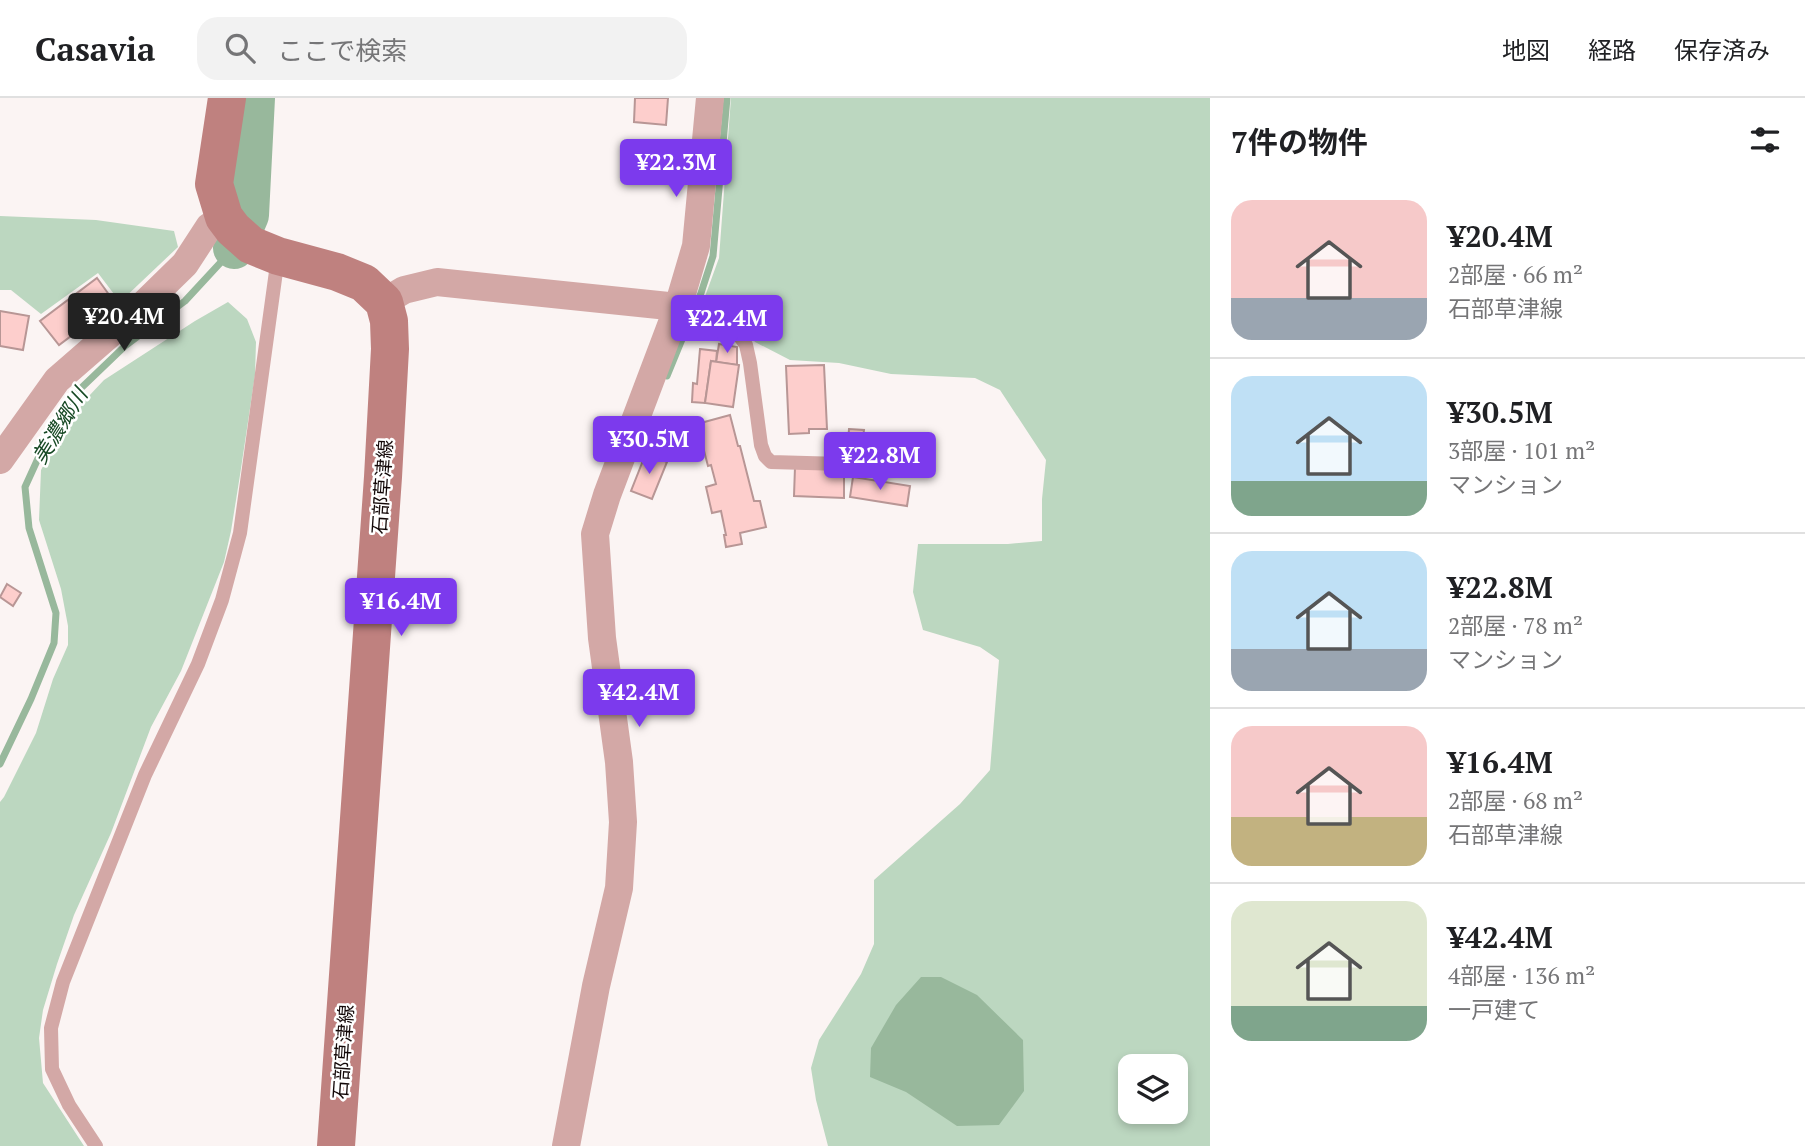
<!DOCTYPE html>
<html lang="ja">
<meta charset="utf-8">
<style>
body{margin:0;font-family:"PT Serif","Noto Sans JP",serif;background:#f2f2f2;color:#202124;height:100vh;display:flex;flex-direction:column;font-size:26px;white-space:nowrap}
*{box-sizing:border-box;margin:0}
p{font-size:23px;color:#757577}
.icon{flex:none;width:38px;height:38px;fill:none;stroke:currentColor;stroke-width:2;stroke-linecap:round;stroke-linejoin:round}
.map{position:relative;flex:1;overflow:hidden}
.drawer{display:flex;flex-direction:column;background:#fff;width:595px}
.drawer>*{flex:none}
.tools{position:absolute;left:1118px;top:956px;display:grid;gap:14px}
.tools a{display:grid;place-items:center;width:70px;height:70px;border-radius:14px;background:#fff;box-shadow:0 4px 10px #0003;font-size:35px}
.price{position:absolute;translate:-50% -60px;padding:0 16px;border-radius:7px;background:#7c3aed;color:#fff;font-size:23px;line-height:46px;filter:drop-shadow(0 2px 4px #0008)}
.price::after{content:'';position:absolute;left:50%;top:42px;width:21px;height:16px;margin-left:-10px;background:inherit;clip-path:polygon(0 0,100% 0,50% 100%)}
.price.on{background:#222;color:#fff}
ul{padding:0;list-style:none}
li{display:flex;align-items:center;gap:21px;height:175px;padding:0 21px}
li+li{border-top:2px solid #e0e0e0}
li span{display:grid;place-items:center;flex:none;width:196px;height:140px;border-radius:21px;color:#555}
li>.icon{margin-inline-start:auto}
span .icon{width:84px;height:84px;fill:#fffc;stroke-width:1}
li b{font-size:30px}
h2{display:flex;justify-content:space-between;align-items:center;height:84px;padding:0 21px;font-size:30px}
header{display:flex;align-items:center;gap:42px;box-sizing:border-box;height:98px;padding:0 35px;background:#fff;border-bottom:2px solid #e0e0e0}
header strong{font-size:33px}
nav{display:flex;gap:38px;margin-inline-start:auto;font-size:24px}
.search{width:490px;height:63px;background:#f2f2f2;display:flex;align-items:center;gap:18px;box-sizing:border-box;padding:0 24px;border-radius:21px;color:#757577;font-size:26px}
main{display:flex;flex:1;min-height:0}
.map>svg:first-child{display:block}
</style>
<header>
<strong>Casavia</strong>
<div class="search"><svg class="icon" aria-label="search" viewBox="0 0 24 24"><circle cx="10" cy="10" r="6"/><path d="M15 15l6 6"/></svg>ここで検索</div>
<nav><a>地図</a><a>経路</a><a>保存済み</a></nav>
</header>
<main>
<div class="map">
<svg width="1210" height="1048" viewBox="0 0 1210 1048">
<rect width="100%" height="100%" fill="#fbf4f3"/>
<g fill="#bcd7c0" fill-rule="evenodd">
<path d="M731 0H1210V1048H828L816 1002 811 970 819 942 861 876 874 846V782L960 706 990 672 999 562 980 549 923 532 913 494 918 446H1008L1042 443V401L1046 362 1000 292 975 280 891 276 839 265 790 262 755 244 741 225 703 204 719 160ZM1130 968H1176V1013H1130Z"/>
<polygon points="0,118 96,122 174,133 178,149 120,204 98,175 41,216 11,192 0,192"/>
<polygon points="228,204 247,221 256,244 255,277 240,377 231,433 224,464 181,573 151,629 111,735 74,817 57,866 43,912 39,940 43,985 84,1048 0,1048 0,704 4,699 36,635 53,581 68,547 68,528 61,491 39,422 41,372 62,333 88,299 104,282 195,223"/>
</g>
<polygon fill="#98b89c" points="921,879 941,879 977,897 1023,942 1024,993 999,1027 957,1028 906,994 870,979 871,950 896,907"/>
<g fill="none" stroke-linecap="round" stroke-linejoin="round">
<g stroke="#98b89c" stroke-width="7">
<polyline points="667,278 701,195 713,158 727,0"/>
<polyline points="0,666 31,601 54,545 56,515 29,430 25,389 46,343 77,294 125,248 185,203 234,150"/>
</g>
<polyline stroke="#98b89c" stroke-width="42" points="234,150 248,117 254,0"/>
</g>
<g fill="#fdcecc" stroke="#b89695" stroke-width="2">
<polygon points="635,0 668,0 666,27 634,24"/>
<polygon points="97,180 115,205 59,247 40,223"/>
<polygon points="0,213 29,218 23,252 0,248"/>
<polygon points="719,246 737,249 737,267 716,264"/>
<polygon points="700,251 717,253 716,264 711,263 705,305 692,304 693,285 697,286"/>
<polygon points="711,263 739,267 733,309 705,305"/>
<polygon points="824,267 827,331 809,331 809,335 789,336 786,268"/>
<polygon points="730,317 738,348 740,348 754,403 760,403 766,429 740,435 742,446 726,449 724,437 726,437 721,413 712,415 706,389 716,386 711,367 708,368 697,326"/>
<polygon points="849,331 864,332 860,363 835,360 837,343 848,344"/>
<polygon points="646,355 667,364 652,401 631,393"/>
<polygon points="795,369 844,371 844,400 794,398"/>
<polygon points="853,379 910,388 907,408 850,399"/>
<polygon points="7,486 21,495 13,508 0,499"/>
</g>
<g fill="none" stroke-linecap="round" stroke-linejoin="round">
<g stroke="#d3a8a6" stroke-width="14">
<polyline points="678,209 697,216 738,236 746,247 750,265 761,347 765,358 771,364 842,366"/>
<polyline points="96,1048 69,1007 52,971 51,930 63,884 145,677 198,566 222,502 240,435 278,159"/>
</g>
<g stroke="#d3a8a6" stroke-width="28">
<polyline points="384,204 404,192 437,184 678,209"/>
<polyline points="0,362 57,282 141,209 185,166 209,129 224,119"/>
<polyline points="566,1048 596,888 619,790 623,724 619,664 602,540 595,436 607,397 678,209 696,148 710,0"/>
</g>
<polyline stroke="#bf817f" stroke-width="38" points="227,0 214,86 224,119 233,131 251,147 278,158 337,174 364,185 384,204 389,223 390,251 383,379 336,1048"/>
</g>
<g text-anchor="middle" stroke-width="5" stroke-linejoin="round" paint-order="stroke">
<g font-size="19" fill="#140909" stroke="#fff">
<text transform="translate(382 389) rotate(-86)" y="7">石部草津線</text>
<text transform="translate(343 954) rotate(-86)" y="7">石部草津線</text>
</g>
<g font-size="21" font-style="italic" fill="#174924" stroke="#fff">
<text transform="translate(60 328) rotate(-58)" y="7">美濃郷川</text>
</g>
</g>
</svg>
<div class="tools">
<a><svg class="icon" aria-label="layers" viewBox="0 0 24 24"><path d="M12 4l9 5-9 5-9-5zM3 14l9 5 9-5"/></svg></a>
</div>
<b class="price" style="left:676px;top:101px">¥22.3M</b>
<b class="price on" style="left:124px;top:255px">¥20.4M</b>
<b class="price" style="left:727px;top:257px">¥22.4M</b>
<b class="price" style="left:649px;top:378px">¥30.5M</b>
<b class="price" style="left:880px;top:394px">¥22.8M</b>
<b class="price" style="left:401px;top:540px">¥16.4M</b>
<b class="price" style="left:639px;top:631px">¥42.4M</b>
</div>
<section class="drawer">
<h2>7件の物件<svg class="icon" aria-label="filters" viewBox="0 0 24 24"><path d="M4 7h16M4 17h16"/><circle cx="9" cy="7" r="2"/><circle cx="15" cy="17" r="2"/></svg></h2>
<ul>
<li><span style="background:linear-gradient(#f6c9c9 70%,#9aa5b1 0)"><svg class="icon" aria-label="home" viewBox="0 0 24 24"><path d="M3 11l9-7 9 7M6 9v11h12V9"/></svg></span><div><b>¥20.4M</b><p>2部屋 · 66 m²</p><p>石部草津線</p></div></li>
<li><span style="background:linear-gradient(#bfe0f5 75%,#7fa58c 0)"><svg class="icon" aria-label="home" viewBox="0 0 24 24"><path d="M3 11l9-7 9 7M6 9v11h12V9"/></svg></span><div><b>¥30.5M</b><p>3部屋 · 101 m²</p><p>マンション</p></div></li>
<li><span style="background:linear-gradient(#bfe0f5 70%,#9aa5b1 0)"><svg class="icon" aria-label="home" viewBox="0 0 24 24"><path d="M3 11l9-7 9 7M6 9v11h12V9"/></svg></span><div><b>¥22.8M</b><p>2部屋 · 78 m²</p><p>マンション</p></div></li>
<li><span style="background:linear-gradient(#f6c9c9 65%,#c2b280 0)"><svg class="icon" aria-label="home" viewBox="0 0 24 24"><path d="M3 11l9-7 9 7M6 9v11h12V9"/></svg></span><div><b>¥16.4M</b><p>2部屋 · 68 m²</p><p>石部草津線</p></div></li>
<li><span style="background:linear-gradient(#dfe7d0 75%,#7fa58c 0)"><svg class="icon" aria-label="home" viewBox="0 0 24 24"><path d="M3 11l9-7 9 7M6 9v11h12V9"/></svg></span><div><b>¥42.4M</b><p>4部屋 · 136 m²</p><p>一戸建て</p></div></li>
</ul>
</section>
</main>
